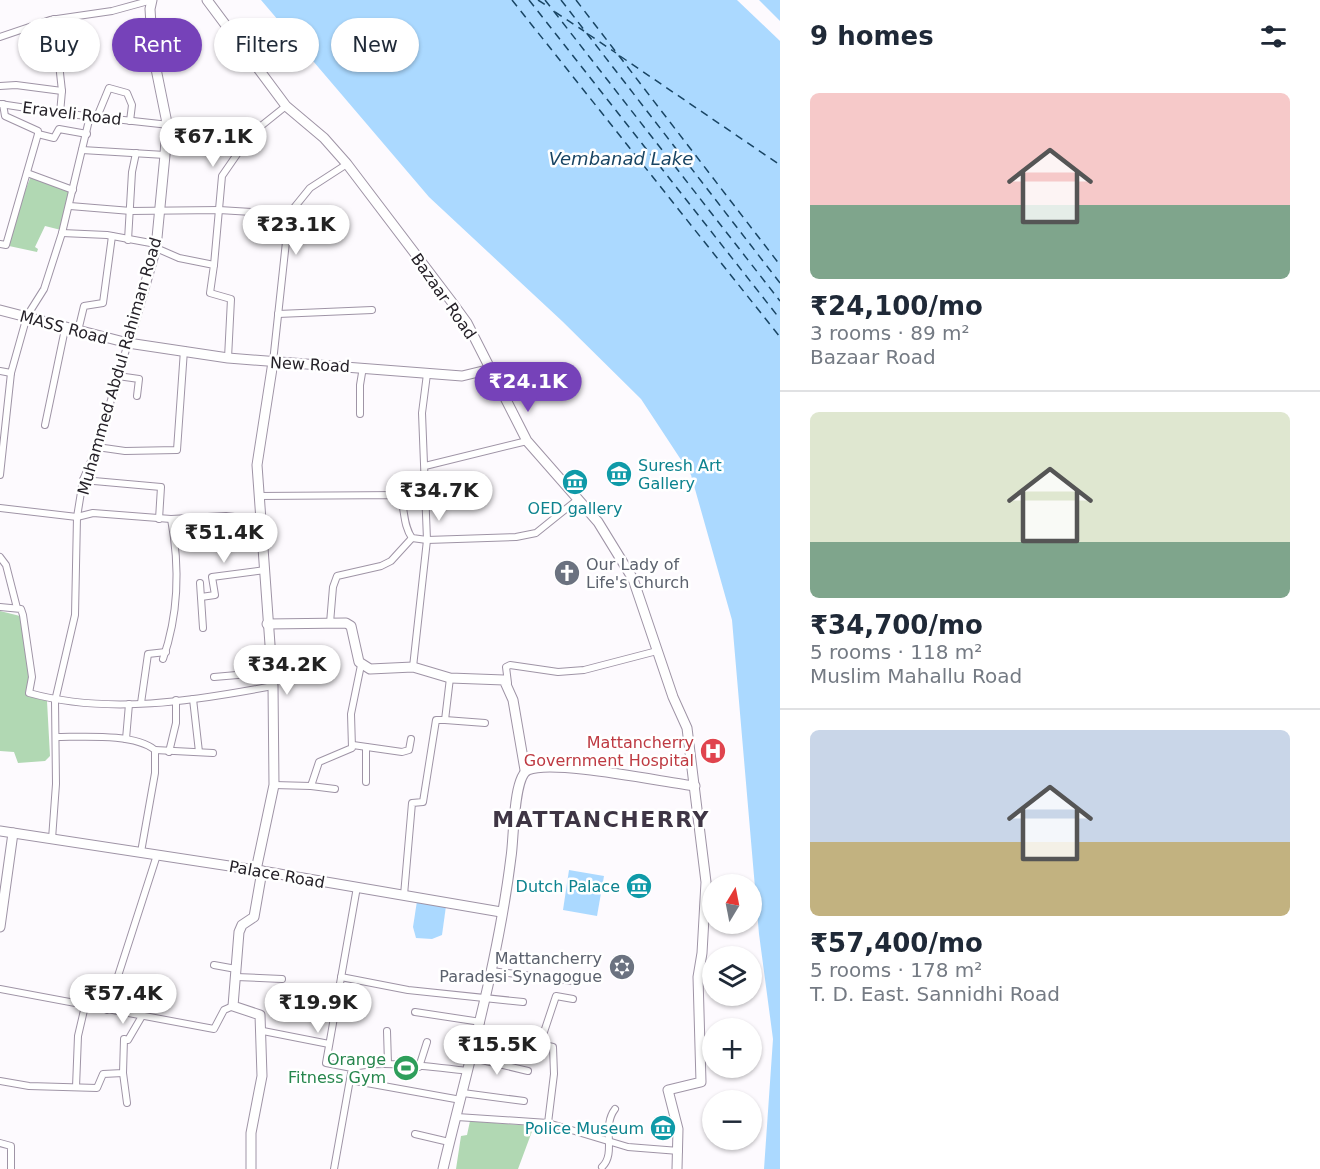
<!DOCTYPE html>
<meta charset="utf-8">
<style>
body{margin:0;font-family:"DejaVu Sans",sans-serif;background:#f2f2f3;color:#1f2937;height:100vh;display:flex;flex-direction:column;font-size:22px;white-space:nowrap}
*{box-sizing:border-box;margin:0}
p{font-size:20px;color:#747a83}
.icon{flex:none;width:33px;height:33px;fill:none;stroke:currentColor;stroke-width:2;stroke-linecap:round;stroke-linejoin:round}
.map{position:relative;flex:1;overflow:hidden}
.sheet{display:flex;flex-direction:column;background:#fff;width:540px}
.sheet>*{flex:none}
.hud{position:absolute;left:18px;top:18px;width:570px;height:54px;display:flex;gap:12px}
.needle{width:39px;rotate:10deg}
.controls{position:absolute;left:702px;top:874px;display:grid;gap:12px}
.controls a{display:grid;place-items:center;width:60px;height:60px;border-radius:50%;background:#fff;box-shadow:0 2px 4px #0004;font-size:30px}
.price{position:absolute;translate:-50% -51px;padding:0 14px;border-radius:21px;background:#fff;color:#222;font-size:20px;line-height:39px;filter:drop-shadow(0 2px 3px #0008)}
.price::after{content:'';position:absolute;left:50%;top:36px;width:18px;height:14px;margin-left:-9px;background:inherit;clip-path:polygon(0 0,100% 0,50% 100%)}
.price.active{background:#7642b9;color:#fff}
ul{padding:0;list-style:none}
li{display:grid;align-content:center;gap:12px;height:318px;padding:0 30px}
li+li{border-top:2px solid #e0e1e3}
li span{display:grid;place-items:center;height:186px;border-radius:9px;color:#555}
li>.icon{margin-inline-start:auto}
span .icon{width:108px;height:108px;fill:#fffc;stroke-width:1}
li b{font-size:26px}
h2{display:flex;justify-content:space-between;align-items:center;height:72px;padding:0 30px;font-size:26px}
.pill{padding:0 21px;border-radius:27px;background:#fff;box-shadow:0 2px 4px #0004;font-size:21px;line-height:54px}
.pill.active{background:#7642b9;color:#fff}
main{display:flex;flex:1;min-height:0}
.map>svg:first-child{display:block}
</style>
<main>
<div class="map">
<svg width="780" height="1169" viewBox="0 0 780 1169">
<rect width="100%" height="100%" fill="#fdfafe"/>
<g fill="#b1d8b3">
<polygon points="31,176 71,191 61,230 45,226 35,247 38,249 37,252 9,246 17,211"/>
<polygon points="248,520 257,525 261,546 233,550 231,521"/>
<polygon points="0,611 20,616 29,676 26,694 47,701 50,756 45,761 18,763 14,752 0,751"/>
<polygon points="470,1121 534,1126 518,1169 456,1169 461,1136 467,1135"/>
</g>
<g fill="#abd9ff">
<polygon points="261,0 780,0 780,1169 764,1169 773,1039 759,934 732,620 691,475 641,399 562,321 429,197"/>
<polygon points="569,870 604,876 597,916 563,910"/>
<polygon points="417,901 446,906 442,935 432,939 416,938 413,927"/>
</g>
<polygon fill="#fdfafe" points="737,0 759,0 780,21 780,41"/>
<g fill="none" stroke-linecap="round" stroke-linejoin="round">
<g stroke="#194564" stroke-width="1.5" stroke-dasharray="8 6" stroke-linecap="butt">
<polyline points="512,0 780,337"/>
<polyline points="529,0 780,319"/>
<polyline points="538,0 549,7"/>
<polyline points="545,0 780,301"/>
<polyline points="561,0 780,283"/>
<polyline points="576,0 780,265"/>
<polyline points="555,12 584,31"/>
<polyline points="588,34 616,53"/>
<polyline points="620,56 780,165"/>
</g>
<g stroke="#9f94a6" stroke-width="8">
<g id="street">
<polyline points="54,19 62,91 60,113"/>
<polyline points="0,37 50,20 112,11 152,0"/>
<polyline points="0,86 16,85 62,91"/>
<polyline points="0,104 60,113 251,134"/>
<polyline points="3,104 5,116 38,131 38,134"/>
<polyline points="97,117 109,88 127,93 132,105 130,121"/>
<polyline points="82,150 165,155"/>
<polyline points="27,173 73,190"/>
<polyline points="70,206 131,211 219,210 267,213"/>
<polyline points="62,233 107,235 156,244"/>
<polyline points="128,240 132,172 136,153"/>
<polyline points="0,244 6,245 38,134 54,138 59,129 87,134"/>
<polyline points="156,248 179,258 214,265 210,293 231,299 228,358"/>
<polyline points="214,265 222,176 251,134 286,106"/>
<polyline points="278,314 372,310"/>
<polyline points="78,331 84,306 103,303 112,236"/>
<polyline points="273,362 289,214 310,188 347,164"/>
<polyline points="0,371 11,373"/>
<polyline points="118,376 139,379 137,396"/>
<polyline points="360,414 360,385 363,367"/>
<polyline points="45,425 65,329"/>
<polyline points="97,447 125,451 177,450 184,350"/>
<polyline points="425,466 527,441"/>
<polyline points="0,475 11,373 27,316 44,289 62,233 90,116"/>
<polyline points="83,480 161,487 159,519"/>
<path d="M258 496 400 495C405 509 403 526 412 538L427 540 516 537 536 533 577 500"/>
<polyline points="0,508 77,517 93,513 171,519 226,516 260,520"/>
<polyline points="0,557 6,565 17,608"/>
<polyline points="200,583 203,628"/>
<polyline points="201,597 215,595 212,577 265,570"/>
<path d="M0 607 21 609 23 615 32 677 29 693C108 715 194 701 273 686"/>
<polyline points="330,623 333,587 337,576 381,566 391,561 412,538"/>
<path d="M163 659C179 613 180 567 171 519"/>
<polyline points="413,667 427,540 422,413 427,374"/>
<polyline points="214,677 272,672"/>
<polyline points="508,683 506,667 510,665 558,672 584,670 657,651"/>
<polyline points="193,699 199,752"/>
<polyline points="141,703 148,654 166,652"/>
<polyline points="445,720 485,723"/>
<path d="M56 737C83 737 134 733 155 750V773L141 852"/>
<polyline points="126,739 129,704"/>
<polyline points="353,745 402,752 409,750 411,739"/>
<polyline points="155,750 213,753"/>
<polyline points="169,752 176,723 176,700"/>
<polyline points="366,782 366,747"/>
<polyline points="274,785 311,786 319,762 352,748 351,714 361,665"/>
<polyline points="311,786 335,789"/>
<polyline points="52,839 56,784 55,701 75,615 77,517 83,480 97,447 128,343"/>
<polyline points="404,895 412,803 423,802 436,720 445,720 450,678"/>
<polyline points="214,965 236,969"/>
<polyline points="491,971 573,981"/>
<polyline points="236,977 282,979"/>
<polyline points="341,977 408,990 523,1002"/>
<polyline points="0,989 214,1029 224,1010 233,1006"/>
<polyline points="107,1010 157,855"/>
<polyline points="415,1012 481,1022"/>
<polyline points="479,1030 540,1044 556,996 573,999"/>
<polyline points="263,1031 329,1044"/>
<polyline points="387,1031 388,1064"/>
<polyline points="540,1044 553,1047 554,1074 548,1123"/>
<polyline points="473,1058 528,1071"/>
<polyline points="419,1067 427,1042"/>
<path d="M352 1068C376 1059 441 1068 468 1071"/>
<polyline points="123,1073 127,1103"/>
<polyline points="350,1080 461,1100"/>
<polyline points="0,1081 29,1086 97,1088 103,1074 123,1073 124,1039 128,1040 142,1016"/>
<polyline points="76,1087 78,1036 85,1006"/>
<polyline points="463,1093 524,1101"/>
<polyline points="457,1117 548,1123 628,1147 679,1151"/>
<polyline points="415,1134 449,1142"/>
<polyline points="0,1143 11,1146 11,1169"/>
<path d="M602 1167C617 1153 601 1127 615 1109"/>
<polyline points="334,1169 352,1068 326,1063 357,887"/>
</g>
</g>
<g stroke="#9f94a6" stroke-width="11">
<g id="secondary">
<polyline points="207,0 286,106 324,138 347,164 451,301 467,323 527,441 598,522 633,579 673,697 687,728 706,882 702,953 698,977 701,1082 668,1090 678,1129 677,1169"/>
<polyline points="0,310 128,343 228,358 462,376 491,369"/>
<polyline points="128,343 156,248 165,155 167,123 153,54 150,9 152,0"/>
<polyline points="267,624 346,623 351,626 359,662 370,669 413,667 450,678 504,680 513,700 525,770"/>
<polyline points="0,831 256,870 501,912"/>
<polyline points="256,870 274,785 273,686 257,465 273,362"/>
<polyline points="0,927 13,833"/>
<polyline points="251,1169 251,1133 262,1076 260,1015 233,1006 239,932 242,925 254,917 262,871"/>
<path d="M443 1169C468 1065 498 963 511 857 514 840 513 777 528 770 553 759 662 782 695 786"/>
</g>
</g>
<use href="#street" stroke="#fff" stroke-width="6"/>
<use href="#secondary" stroke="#fff" stroke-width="9"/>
</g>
<defs>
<g id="museum-disc" transform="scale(1.35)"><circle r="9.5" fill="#0f9aa8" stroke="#fff"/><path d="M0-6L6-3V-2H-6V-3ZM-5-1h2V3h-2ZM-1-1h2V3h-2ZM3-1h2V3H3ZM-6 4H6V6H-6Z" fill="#fff"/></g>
<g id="church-disc" transform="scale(1.35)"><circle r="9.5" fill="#6b7280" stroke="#fff"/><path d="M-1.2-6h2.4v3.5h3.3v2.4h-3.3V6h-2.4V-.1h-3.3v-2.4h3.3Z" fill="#fff"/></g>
<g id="hospital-disc" transform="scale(1.35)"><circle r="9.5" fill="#e0444e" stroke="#fff"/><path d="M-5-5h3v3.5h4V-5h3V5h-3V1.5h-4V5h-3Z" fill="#fff"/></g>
<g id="synagogue-disc" transform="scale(1.35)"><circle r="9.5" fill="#6b7280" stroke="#fff"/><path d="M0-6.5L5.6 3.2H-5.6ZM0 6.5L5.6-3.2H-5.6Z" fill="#fff"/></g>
<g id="stadium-disc" transform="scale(1.35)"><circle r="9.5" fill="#2e9e5b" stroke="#fff"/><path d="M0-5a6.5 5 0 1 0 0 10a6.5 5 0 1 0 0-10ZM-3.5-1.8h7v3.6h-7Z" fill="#fff"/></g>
</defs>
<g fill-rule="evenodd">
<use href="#museum-disc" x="619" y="474"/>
<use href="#museum-disc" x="575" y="482"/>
<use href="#church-disc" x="567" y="573"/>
<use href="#hospital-disc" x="713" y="751"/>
<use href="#museum-disc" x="639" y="886"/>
<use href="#synagogue-disc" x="622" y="967"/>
<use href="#stadium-disc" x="406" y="1068"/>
<use href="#museum-disc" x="663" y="1128"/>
</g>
<g text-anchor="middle" stroke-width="5" stroke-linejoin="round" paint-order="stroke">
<g font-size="16" fill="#252128" stroke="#fff">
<text transform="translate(72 113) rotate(7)" y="6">Eraveli Road</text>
<text transform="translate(444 296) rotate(55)" y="6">Bazaar Road</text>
<text transform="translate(64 327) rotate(15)" y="6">MASS Road</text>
<text transform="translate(310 364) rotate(3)" y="6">New Road</text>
<text transform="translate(119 366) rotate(-74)" y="6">Muhammed Abdul Rahiman Road</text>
<text transform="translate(277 874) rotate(10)" y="6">Palace Road</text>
</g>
<g font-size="16" fill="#0d838f" stroke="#fff" text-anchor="end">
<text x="638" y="471" text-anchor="start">Suresh Art<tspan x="638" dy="18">Gallery</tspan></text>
<text x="575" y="514" text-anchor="middle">OED gallery</text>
<text x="620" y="892">Dutch Palace</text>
<text x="644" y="1134">Police Museum</text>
</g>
<g font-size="16" fill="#5b616d" stroke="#fff" text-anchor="start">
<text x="586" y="570">Our Lady of<tspan x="586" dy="18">Life's Church</tspan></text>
<text x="602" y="964" text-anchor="end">Mattancherry<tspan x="602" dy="18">Paradesi Synagogue</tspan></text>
</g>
<g font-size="16" fill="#be3a42" stroke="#fff" text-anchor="end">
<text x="694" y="748">Mattancherry<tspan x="694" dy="18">Government Hospital</tspan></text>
</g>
<g font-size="16" fill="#27864d" stroke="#fff" text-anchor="end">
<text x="386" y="1065">Orange<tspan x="386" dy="18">Fitness Gym</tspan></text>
</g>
<g font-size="18" font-style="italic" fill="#194564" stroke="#fff">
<text x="621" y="165">Vembanad Lake</text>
</g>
<g font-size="22" font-weight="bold" letter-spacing="1.5" fill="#3f3645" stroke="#fff">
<text x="601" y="827">MATTANCHERRY</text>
</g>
</g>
</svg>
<div class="controls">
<a><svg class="needle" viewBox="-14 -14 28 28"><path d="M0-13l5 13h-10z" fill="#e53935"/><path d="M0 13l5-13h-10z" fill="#747a83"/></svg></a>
<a><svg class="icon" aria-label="layers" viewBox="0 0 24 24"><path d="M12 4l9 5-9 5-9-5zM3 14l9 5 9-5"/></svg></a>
<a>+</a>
<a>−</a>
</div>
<b class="price" style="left:213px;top:168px">₹67.1K</b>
<b class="price" style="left:296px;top:256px">₹23.1K</b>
<b class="price active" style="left:528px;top:413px">₹24.1K</b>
<b class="price" style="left:439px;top:522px">₹34.7K</b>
<b class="price" style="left:224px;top:564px">₹51.4K</b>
<b class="price" style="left:287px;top:696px">₹34.2K</b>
<b class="price" style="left:123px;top:1025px">₹57.4K</b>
<b class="price" style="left:318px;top:1034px">₹19.9K</b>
<b class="price" style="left:497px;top:1076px">₹15.5K</b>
<div class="hud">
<a class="pill">Buy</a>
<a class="pill active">Rent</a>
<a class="pill">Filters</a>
<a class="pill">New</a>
</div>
</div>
<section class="sheet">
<h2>9 homes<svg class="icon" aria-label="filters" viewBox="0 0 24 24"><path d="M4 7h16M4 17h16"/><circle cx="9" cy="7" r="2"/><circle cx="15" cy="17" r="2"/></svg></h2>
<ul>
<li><span style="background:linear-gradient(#f6c9c9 60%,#7fa58c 0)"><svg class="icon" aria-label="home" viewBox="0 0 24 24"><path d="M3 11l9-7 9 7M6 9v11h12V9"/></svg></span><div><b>₹24,100/mo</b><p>3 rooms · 89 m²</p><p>Bazaar Road</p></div></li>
<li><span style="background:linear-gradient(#dfe7d0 70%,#7fa58c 0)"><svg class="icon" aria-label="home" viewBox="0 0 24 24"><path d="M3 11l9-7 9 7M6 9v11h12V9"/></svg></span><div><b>₹34,700/mo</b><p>5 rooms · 118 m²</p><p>Muslim Mahallu Road</p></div></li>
<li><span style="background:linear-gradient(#c9d6e8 60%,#c2b280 0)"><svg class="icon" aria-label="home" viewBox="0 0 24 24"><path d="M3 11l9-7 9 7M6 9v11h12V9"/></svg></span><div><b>₹57,400/mo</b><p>5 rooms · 178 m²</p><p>T. D. East. Sannidhi Road</p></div></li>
</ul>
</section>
</main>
